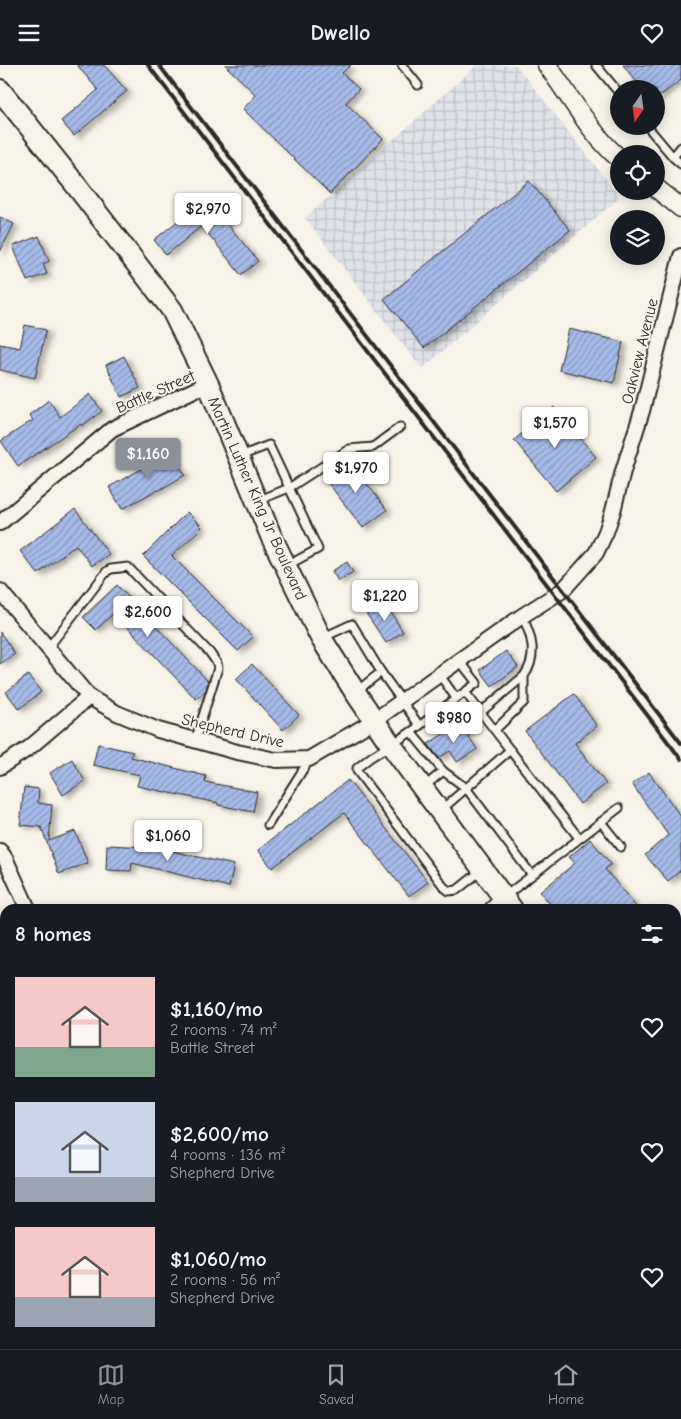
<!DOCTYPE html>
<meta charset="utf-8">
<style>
body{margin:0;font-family:"Comic Neue",sans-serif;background:#242831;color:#f1f3f6;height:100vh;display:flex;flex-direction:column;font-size:19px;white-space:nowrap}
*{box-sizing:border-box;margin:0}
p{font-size:16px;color:#9ea1a6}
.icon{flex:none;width:28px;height:28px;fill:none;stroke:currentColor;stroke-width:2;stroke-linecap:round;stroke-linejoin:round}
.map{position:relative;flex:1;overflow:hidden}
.side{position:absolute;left:0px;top:839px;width:681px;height:446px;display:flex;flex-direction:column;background:#171b24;border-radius:15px 15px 0 0;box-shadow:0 2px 12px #0003}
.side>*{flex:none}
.needle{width:32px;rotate:193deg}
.tools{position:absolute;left:610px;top:15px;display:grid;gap:10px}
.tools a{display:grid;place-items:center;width:55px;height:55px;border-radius:50%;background:#171b24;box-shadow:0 2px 12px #0003;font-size:25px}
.price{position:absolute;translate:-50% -42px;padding:0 11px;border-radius:5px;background:#fff;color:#222;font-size:16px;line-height:32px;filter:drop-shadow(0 1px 2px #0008)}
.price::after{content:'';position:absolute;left:50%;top:30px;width:15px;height:11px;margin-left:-8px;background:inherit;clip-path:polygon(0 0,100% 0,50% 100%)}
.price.selected{background:#8c9099;color:#fff}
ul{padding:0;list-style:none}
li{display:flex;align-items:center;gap:15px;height:125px;padding:0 15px}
li span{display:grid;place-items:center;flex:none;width:140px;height:100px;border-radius:0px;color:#555}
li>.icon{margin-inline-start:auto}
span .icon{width:60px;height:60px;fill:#fffc;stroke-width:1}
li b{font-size:21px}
h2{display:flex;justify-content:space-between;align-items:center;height:60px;padding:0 15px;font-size:21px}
header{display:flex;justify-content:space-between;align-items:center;height:65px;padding:0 15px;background:#171b24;font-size:22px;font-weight:700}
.menu{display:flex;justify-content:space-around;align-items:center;height:70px;border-top:1px solid #363941;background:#171b24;font-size:14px;color:#9ea1a6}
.menu a{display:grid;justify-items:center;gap:2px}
.menu .selected{color:#8c9099}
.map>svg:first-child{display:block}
</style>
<header><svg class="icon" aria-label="menu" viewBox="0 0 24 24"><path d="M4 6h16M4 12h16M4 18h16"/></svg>Dwello<svg class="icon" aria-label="heart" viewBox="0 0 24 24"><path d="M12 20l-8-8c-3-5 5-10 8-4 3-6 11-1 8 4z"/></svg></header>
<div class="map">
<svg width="681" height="1284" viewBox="0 0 681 1284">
<defs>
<pattern id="industrial-grid" width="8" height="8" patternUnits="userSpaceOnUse" patternTransform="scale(1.25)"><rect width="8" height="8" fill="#dfe2e8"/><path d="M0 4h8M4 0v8" fill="none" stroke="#c0c2c7"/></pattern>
<pattern id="building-hatch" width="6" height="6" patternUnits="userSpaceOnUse" patternTransform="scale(1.25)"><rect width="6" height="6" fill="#a6bbe9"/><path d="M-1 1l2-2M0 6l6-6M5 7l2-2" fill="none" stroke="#8798bd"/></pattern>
<filter id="shadow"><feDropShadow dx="5" dy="3" stdDeviation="2.5" flood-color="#0004"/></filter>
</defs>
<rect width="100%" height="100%" fill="#f7f3e8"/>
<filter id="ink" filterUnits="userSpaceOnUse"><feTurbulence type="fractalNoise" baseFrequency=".02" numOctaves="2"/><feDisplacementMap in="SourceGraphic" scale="10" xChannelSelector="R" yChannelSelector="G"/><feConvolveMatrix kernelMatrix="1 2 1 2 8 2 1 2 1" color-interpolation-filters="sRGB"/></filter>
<g filter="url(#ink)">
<polygon fill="url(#industrial-grid)" points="477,0 516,0 620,132 422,304 305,153"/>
<g fill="url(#building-hatch)" stroke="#2b2b2b" filter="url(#shadow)">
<polygon points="77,0 104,0 127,26 74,71 61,56 98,25"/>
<polygon points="225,0 351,0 342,8 359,24 346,38 383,74 330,129 243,44 256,30"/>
<polygon points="623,0 681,0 681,15 656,34 656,24 642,24"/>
<polygon points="529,116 570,165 424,283 384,234"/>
<polygon points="206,133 258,196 241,210 202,161 166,190 154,175"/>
<polygon points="0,152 14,159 0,187"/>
<polygon points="39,171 49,196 43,199 47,209 27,216 13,181"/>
<polygon points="25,260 46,265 35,313 0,305 0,279 20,283"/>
<polygon points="569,264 623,277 614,318 559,305"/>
<polygon points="124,291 140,323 121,332 106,300"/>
<polygon points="90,329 102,346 82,361 81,359 18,401 1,376 33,355 29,350 49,335 60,352"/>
<polygon points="554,342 596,392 556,426 514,375"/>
<polygon points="169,384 185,410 158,426 157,425 122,444 109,422 143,403 142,400"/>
<polygon points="350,396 387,445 363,463 325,414"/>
<polygon points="75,444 109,489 92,501 76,480 38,509 20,486"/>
<polygon points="187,447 202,462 172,491 253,572 238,586 143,491"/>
<polygon points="347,497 353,507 338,516 332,506"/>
<polygon points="117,520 208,616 206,625 196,634 114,548 96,565 83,552"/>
<polygon points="384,536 403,567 386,578 366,548"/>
<polygon points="0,567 15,589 0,599"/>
<polygon points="506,586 518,602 492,621 480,605"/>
<polygon points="252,599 299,650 283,665 236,614"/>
<polygon points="28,610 41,627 19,644 6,627"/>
<polygon points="574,629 597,661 575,678 606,719 580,739 525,666"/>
<polygon points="460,658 477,684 457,697 450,686 439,693 428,679"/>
<polygon points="98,679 133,687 131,692 206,711 205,717 257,727 253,747 218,740 218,738 137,721 140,710 93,700"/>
<polygon points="72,694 85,716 63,730 50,708"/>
<polygon points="649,707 681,752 681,805 668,816 645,790 668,770 632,719"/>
<polygon points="348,715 428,817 409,831 344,748 272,803 258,785"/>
<polygon points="24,722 39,724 38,738 52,740 49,776 75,766 88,798 59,809 41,762 20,760"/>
<polygon points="150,771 171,776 168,785 234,800 229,822 132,798 131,806 106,805 107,780 147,782"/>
<polygon points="590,774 611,799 605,804 638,844 554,844 540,827 575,798 569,792"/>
</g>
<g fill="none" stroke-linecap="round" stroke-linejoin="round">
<g stroke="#2b2b2b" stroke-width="11">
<g id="service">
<polyline points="402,0 418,20"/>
<polyline points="596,0 619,28"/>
<polyline points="647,61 673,92"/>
<polyline points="681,82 673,92 681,99"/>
<polyline points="240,391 269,380 318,484 288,500"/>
<polyline points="257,436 289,423 349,384 373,382 400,362"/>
<polyline points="322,573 352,559 381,607 419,660"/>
<polyline points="48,583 107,506 111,504 128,502 210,588 217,598 218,603 195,676"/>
<polyline points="439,609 456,633"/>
<polyline points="357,626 381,607"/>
<polyline points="465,627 510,685"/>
<path d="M481 647 524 611C538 591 532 571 522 551"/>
<polyline points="495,665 524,637 524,611"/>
<polyline points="411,667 477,618 459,595"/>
<polyline points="443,706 466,723 531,809"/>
<polyline points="424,722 443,706 411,667 371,692 357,703 357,706 444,822 449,826 457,825 482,805"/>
<polyline points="441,745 510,685 579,773"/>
<polyline points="601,757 621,782"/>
<polyline points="268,760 309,695"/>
<polyline points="504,832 619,743"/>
<polyline points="676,986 681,983"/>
</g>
</g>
<g stroke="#2b2b2b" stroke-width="18">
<g id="minor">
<polyline points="0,458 112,364 196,324 209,321"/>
<polyline points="0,526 89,632 117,648 158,665 237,687 276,695 309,694 375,655 522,551 563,525 596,488 606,467 613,446 623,406 642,346 681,191"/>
<polyline points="0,702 29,683 89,632"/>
<polyline points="0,786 5,793 28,844"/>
<polyline points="492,844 504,832"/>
<polyline points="0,1236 5,1236"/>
<polyline points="184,1280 192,1284"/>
<polyline points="505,1280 508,1284"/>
</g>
</g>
<g stroke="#2b2b2b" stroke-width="21">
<g id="tertiary">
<path d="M547 0C567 27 593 72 619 93"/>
<polyline points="656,123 681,143"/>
</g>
</g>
<g stroke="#2b2b2b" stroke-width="24">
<g id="secondary">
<polyline points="0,25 75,119 172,245 209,321 271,471 321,573 355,627 391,680 512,844"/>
<polyline points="676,1074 681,1080"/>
</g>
</g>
<use href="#service" stroke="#f7f3e8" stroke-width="7"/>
<use href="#minor" stroke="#f7f3e8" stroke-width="14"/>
<use href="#tertiary" stroke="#f7f3e8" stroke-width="18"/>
<use href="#secondary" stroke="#f7f3e8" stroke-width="20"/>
<g stroke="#2b2b2b" stroke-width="4">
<polyline points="148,0 681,694"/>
<polyline points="159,0 681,678"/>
</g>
</g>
</g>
<g text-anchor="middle" stroke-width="4" stroke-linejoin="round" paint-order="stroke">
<g font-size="16" fill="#2b2b2b" stroke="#f7f3e8">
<text transform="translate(639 286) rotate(-76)" y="6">Oakview Avenue</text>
<text transform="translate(155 326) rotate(-24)" y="6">Battle Street</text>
<text transform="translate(258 433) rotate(66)" y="6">Martin Luther King Jr Boulevard</text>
<text transform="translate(233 665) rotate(13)" y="6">Shepherd Drive</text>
</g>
</g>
</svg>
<div class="tools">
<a><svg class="needle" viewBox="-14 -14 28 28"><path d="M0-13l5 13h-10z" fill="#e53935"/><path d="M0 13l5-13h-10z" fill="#9ea1a6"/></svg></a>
<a><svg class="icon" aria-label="locate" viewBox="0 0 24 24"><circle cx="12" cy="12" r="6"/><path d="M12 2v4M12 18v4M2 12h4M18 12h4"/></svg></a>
<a><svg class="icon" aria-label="layers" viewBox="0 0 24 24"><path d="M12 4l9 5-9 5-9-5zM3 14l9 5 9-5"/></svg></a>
</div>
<b class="price" style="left:208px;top:170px">$2,970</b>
<b class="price" style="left:555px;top:384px">$1,570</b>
<b class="price selected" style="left:148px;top:415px">$1,160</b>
<b class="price" style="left:356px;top:429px">$1,970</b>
<b class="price" style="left:385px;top:557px">$1,220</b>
<b class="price" style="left:148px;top:573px">$2,600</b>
<b class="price" style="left:454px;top:679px">$980</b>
<b class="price" style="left:168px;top:797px">$1,060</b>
<section class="side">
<h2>8 homes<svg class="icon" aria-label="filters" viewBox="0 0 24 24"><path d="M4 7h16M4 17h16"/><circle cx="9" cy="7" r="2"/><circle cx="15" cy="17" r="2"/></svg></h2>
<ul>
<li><span style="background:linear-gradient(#f6c9c9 70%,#7fa58c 0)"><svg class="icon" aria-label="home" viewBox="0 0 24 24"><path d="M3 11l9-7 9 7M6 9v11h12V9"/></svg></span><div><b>$1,160/mo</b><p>2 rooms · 74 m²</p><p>Battle Street</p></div><svg class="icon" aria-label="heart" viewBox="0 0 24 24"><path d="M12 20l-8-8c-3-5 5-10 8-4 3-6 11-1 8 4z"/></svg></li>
<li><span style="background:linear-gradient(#c9d6e8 75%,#9aa5b1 0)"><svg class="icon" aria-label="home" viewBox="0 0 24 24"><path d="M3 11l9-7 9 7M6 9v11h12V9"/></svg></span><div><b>$2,600/mo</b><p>4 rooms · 136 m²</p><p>Shepherd Drive</p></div><svg class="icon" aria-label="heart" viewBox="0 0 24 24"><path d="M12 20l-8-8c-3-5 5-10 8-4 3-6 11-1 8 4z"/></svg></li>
<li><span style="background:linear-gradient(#f6c9c9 70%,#9aa5b1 0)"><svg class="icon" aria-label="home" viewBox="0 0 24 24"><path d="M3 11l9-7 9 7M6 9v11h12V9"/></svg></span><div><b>$1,060/mo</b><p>2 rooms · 56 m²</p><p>Shepherd Drive</p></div><svg class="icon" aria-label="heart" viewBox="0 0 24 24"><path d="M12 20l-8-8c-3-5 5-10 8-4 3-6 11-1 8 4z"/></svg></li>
</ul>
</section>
</div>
<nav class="menu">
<a class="selected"><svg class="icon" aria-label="map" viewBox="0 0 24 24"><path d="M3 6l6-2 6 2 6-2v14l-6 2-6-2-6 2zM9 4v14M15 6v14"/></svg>Map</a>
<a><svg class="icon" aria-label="saved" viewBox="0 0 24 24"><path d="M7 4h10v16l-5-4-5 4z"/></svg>Saved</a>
<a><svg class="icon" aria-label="home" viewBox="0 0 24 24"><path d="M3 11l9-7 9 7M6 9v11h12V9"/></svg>Home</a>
</nav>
